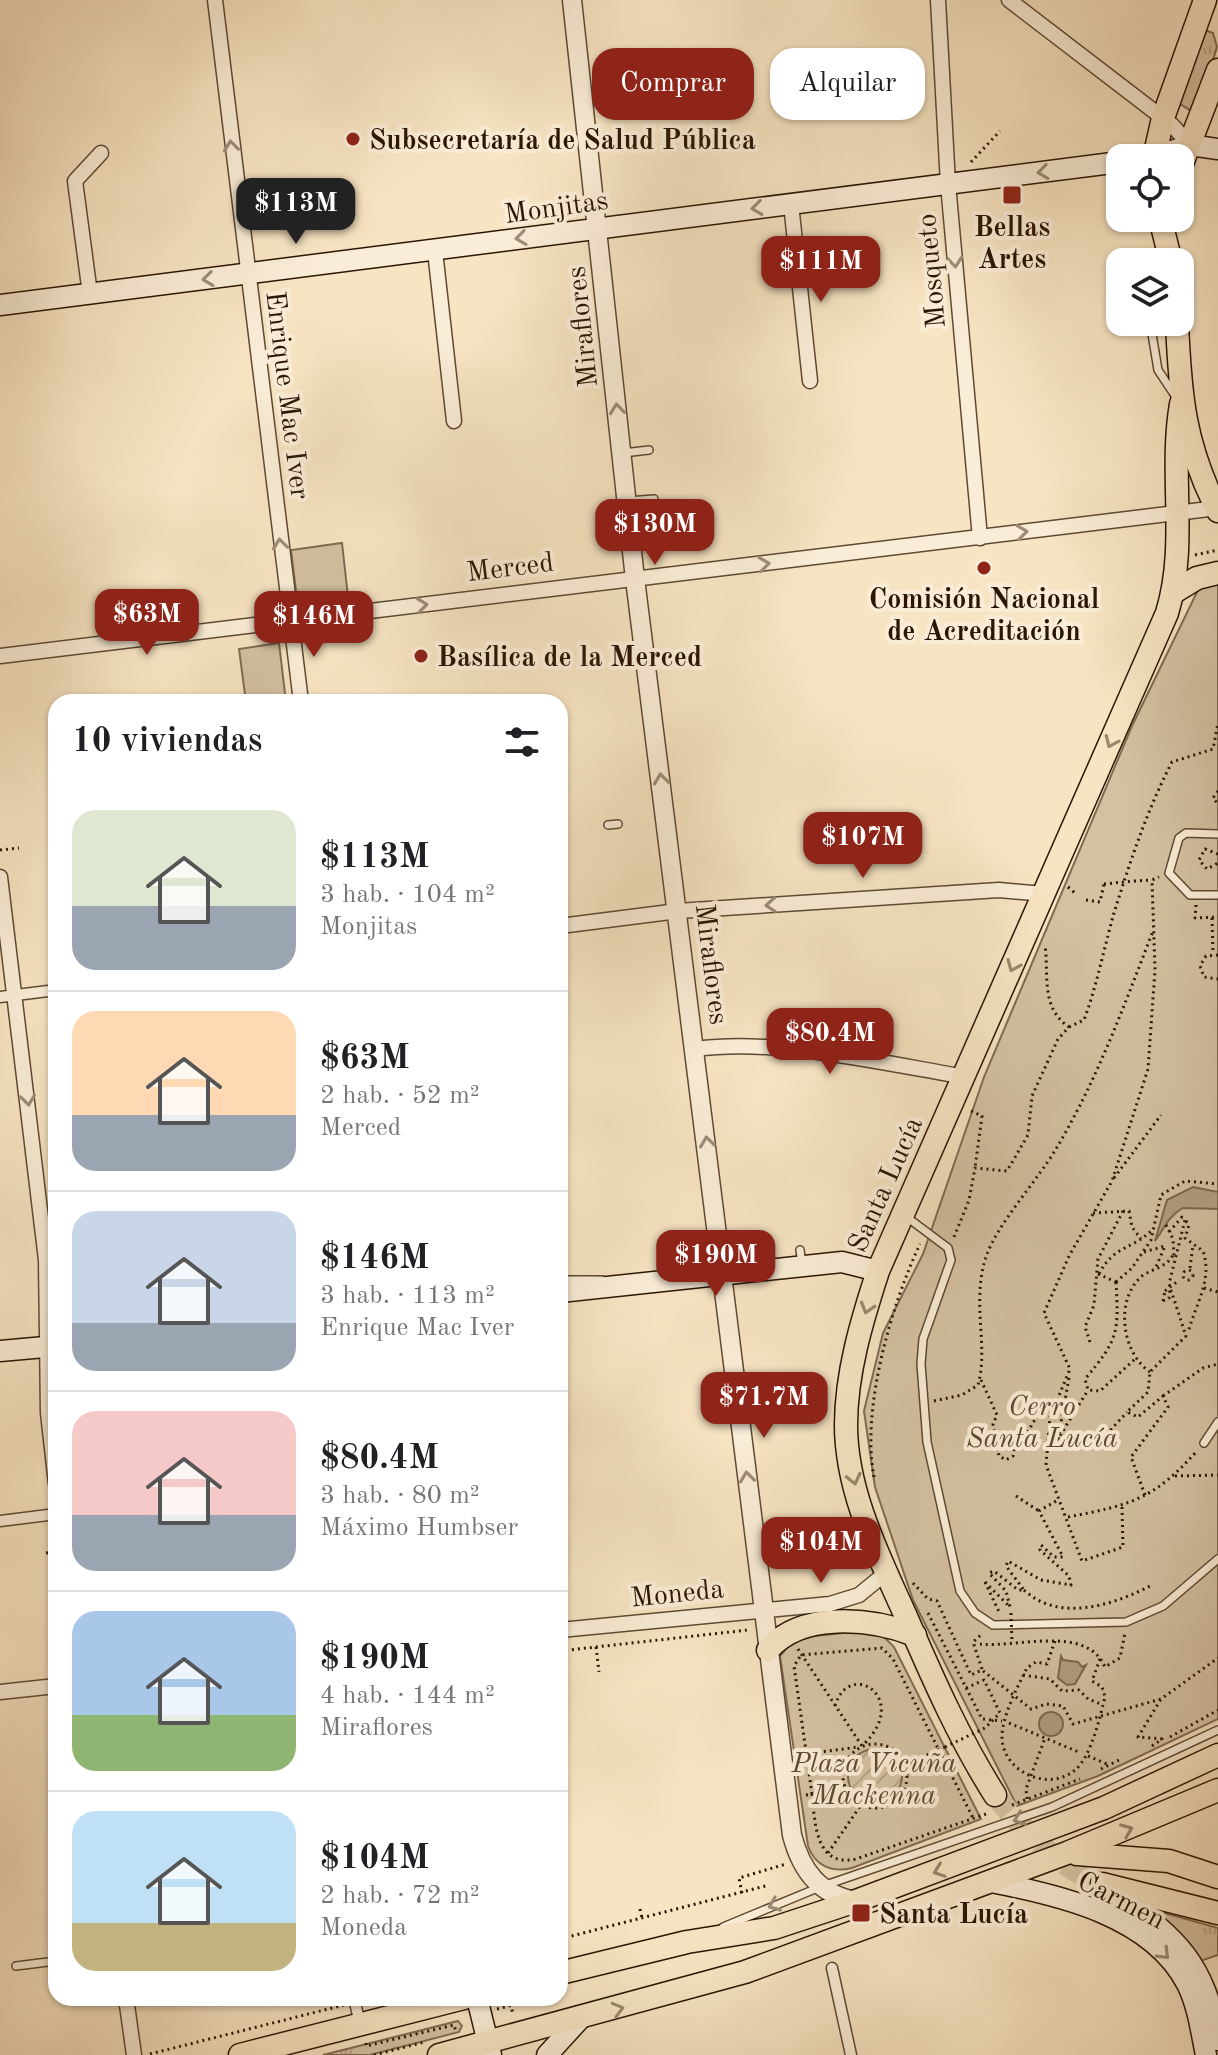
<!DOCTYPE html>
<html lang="es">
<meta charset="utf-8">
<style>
body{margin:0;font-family:"Old Standard TT",serif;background:#f6f6f6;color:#202124;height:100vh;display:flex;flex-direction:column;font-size:30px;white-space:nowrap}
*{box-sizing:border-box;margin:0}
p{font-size:26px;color:#757577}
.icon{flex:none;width:44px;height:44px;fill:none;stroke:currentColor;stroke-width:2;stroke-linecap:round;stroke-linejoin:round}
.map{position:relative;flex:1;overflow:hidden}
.side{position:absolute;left:48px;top:694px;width:520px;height:1312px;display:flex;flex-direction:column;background:#fff;border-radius:24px;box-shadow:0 2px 6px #0004}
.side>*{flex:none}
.hud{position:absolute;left:592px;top:48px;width:506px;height:72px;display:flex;gap:16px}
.controls{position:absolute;left:1106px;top:144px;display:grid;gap:16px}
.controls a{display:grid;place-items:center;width:88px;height:88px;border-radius:16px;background:#fff;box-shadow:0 2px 6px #0004;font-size:40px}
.price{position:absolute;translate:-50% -68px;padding:0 18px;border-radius:16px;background:#8f2418;color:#fff;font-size:26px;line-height:52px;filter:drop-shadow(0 2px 4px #0008)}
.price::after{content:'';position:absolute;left:50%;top:48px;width:24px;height:18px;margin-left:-12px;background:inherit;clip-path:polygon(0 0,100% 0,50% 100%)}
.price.selected{background:#222;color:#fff}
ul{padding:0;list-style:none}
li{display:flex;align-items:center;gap:24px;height:200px;padding:0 24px}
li+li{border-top:2px solid #e0e0e0}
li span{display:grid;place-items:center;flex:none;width:224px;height:160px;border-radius:24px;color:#555}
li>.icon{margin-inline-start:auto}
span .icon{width:96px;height:96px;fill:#fffc;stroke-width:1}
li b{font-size:34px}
h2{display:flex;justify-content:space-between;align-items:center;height:96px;padding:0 24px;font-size:34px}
.chip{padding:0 28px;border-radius:24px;background:#fff;box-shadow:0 2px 6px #0004;font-size:28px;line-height:72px}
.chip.selected{background:#8f2418;color:#fff}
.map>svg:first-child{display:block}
</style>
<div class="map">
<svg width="1218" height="2055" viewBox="0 0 1218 2055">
<defs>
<pattern id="grass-tufts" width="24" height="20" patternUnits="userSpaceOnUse" patternTransform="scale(2)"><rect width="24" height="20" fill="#d4c1a2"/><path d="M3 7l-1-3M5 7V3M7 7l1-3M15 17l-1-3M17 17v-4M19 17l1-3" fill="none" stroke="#b6a58a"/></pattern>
<pattern id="garden-furrows" width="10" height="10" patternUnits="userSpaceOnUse" patternTransform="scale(2)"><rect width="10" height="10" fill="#d4c1a2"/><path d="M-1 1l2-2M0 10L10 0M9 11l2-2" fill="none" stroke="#b6a58a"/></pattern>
</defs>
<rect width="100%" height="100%" fill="#f7e4c2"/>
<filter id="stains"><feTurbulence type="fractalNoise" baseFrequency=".0025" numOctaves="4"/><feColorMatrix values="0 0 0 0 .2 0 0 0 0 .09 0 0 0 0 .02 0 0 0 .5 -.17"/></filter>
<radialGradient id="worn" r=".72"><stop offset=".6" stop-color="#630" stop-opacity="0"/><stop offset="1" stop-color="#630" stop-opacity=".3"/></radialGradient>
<g fill="url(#grass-tufts)" stroke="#806b52" stroke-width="2">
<polygon points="1205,30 1213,33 1217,47 1197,110 1193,112 1177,102"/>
<polygon points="1150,1909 1218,1928 1218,1955 1200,1961"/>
<polygon points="458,2021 462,2026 459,2032 370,2055 323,2055"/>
</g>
<g fill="#d4c1a2" stroke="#806b52" stroke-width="2">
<polygon points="342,543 348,597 301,603 297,599 291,550"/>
<polygon points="1218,577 1218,1719 1098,1776 1017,1806 913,1600 875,1487 864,1411 883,1333 923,1254 984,1077 1132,726 1198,590"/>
<polygon points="279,643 286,702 246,702 239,649"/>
<path d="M862 1631 882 1635 894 1647 981 1819 852 1868C832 1873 815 1866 808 1846L780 1656 795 1638Z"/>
</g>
<circle fill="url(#garden-furrows)" stroke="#806b52" stroke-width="2" cx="875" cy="1776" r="27"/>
<g fill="#b29e81" stroke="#7c674f" stroke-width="2">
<path d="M1193 1187 1218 1192V1209L1183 1208C1167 1217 1165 1228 1155 1241L1167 1200Z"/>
<polygon points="1061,1656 1063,1660 1078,1662 1082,1667 1086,1665 1075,1684 1067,1685 1058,1678"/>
<circle cx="1051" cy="1724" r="12"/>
</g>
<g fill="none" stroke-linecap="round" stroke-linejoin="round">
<path stroke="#d8c5a5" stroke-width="22" stroke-dasharray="22 11" stroke-linecap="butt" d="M995 1795C1026 1833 1055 1865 1102 1884"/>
<g stroke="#5e4933" stroke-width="10">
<g id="service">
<polyline points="1150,322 1158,370 1176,397"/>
<polyline points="623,453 649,450"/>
<polyline points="628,501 654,499"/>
<polyline points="608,825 618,824"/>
<polyline points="1218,834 1186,833 1179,838 1169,873 1190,895 1218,895"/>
<polyline points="904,1215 948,1248 951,1260 923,1339 921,1364 927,1442 960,1591 975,1613 993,1625 1126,1622 1163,1606 1218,1559"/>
<polyline points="800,1250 802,1264"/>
<polyline points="560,1280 602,1280"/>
<polyline points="1204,1443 1218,1422"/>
<polyline points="723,1927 820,1887 1052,1807 1218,1730"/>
<polyline points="16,1966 56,1961"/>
</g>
</g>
<g stroke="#5e4933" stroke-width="13">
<g id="pedestrian">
<polyline points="0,997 56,990"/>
<polyline points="0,1521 56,1514"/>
<polyline points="832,1968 851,2055"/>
<polyline points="354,1998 360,2024"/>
</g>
</g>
<g stroke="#5e4933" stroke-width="17">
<g id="minor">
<polyline points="215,0 301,702"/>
<polyline points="938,0 948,184 980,538"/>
<polyline points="1009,0 1172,125 1190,145"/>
<polyline points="791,204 810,381"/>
<polyline points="435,251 454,421"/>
<polyline points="90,294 75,181 101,153"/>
<polyline points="0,656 1217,508"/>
<polyline points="0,877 46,1260 48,1413 56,1484"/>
<polyline points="560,926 678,911 999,890 1044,894"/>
<path d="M696 1049C777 1038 883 1063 965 1077"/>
<polyline points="560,1630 830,1604 859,1595 887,1572"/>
<polyline points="0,1692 56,1686"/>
<polyline points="126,1998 134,2055"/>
</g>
</g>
<g stroke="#5e4933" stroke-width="21">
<path id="tertiary" d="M572 0 635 579 792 1835C801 1870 819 1895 856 1901"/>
</g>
<g stroke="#2b1503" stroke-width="23">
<g id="secondary">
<polyline points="1150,158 1190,145 1218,149"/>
<polyline points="0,305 1120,162"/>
<polyline points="560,1292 842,1262 878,1271"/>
<polyline points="0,1351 56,1346"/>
<path d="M991 1882C1059 1895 1152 1916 1187 1984 1198 2006 1201 2031 1206 2055"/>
<path d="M1104 1884C1171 1936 1203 1953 1218 2040"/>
<polyline points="477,1998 491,2055"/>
<polyline points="547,2055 579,2020"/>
</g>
</g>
<g stroke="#2b1503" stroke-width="25">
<g id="primary">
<polyline points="1154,158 1163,118 1205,0"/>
<polyline points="1180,169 1218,70"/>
<polyline points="1160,218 1171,262"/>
<path d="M1177 322C1180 395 1184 445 1218 511"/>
<polyline points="1174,592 1197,578 1218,573"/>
<path d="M768 1650C801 1611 871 1618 915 1635"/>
<path d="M995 1795C960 1740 934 1681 908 1621 881 1560 846 1494 846 1425 846 1373 862 1320 878 1271L1167 613C1188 544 1169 474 1181 404"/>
<polyline points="1077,1854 1169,1861 1218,1877"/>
<polyline points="1102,1884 1218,1913"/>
<polyline points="560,1973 687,1942 774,1928 856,1901 1104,1808 1218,1755"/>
<polyline points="240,2055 464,1998"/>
<polyline points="439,2055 745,1972 1067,1853 1218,1790"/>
</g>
</g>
<g stroke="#2b1503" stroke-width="3" stroke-dasharray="2 4" stroke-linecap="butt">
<polyline points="971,162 1000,131"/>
<polyline points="1195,555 1218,550"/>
<polyline points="1218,791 1213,798 1218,804"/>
<polyline points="0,850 19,848"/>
<polyline points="1218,854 1205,849 1199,860 1207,869 1218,863"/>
<polyline points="1134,881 1152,880"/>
<polyline points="1068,887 1076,894"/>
<polyline points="1086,900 1100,902 1104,884"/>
<polyline points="1196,905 1195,918 1218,917"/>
<polyline points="1212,918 1213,954"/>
<polyline points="1218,955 1206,956 1200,966 1204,977 1218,979"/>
<path d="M1069 1027 1084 1020C1097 985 1104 948 1114 913 1130 862 1147 810 1172 762L1213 749 1218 723"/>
<polyline points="971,1111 982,1116 975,1168"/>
<polyline points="1114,1178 1161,1115"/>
<polyline points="1093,1213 1129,1211 1132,1227 1141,1239"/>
<path d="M1186 1221 1189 1225 1185 1238 1203 1251C1213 1280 1195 1305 1188 1333"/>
<polyline points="1166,1225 1173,1239 1174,1256"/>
<path d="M954 1237 969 1200 975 1168 1007 1171 1028 1135 1032 1096 1058 1039 1069 1027C1040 1008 1049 973 1045 945"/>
<polyline points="1144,1252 1165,1246 1155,1269"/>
<polyline points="1190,1268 1193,1245"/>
<circle cx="1188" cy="1275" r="5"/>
<polyline points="1098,1274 1116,1282"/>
<path d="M1099 1274C1114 1245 1132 1250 1152 1230"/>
<path d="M1116 1282C1119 1333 1118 1340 1085 1379L1088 1390 1100 1391 1135 1359"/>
<polyline points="1116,1282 1132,1268 1151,1240 1161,1195 1185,1181 1218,1184"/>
<polyline points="1204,1288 1218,1292"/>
<polyline points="1163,1301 1169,1298 1170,1290"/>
<polyline points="1163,1301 1165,1291"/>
<polyline points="1090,1342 1085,1327 1094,1305 1098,1259 1123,1211"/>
<path d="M1150 1372C1122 1353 1114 1300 1142 1276 1153 1268 1166 1268 1173 1255"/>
<polyline points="1069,1378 1058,1439 1088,1390"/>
<polyline points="981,1380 997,1415 993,1424 999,1456 1006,1460 1013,1456 1015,1445 1027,1433 1040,1411"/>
<polyline points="1163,1396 1203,1368 1218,1364"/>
<path d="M934 1401 962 1395 978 1385C989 1347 971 1302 986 1257 997 1224 1037 1181 1056 1149 1097 1080 1124 1006 1153 931"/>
<polyline points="1093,1442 1098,1444 1127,1412"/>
<polyline points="1175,1476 1218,1475"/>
<path d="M874 1477C861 1409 891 1306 920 1244"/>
<polyline points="1145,1495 1131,1457 1168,1407 1163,1396 1138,1417 1127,1412 1148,1392 1150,1372 1186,1336 1169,1284 1185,1220 1182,1217 1169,1232"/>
<polyline points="1016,1496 1039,1511"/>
<polyline points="1122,1507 1123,1547 1082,1561 1046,1465 1050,1417 1070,1369 1044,1313 1069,1256 1112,1181 1148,1069 1155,970 1152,880 1159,877"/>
<path d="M1068 1517C1130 1505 1153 1500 1196 1452"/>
<polyline points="46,1553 56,1552"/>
<polyline points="985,1582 1010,1607 1006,1591 989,1573 994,1571 1018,1590 1024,1590 1006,1566 1008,1561 1041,1580 1071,1585 1069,1576 1040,1550 1041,1545 1054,1557 1063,1557 1039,1511 1058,1500"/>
<polyline points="985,1582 1000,1614"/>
<polyline points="913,1583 928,1599 937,1601 971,1675 982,1670 1031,1709 1046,1704 1063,1706 1073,1724 1161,1699 1218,1658"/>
<path d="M1024 1590C1059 1623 1114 1605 1152 1585"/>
<polyline points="52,1605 56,1604"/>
<polyline points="928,1613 982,1719 1002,1721"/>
<path d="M1055 1641 1047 1664 1036 1662 1027 1668C1018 1686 1002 1716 1002 1737 1002 1771 1048 1793 1075 1770 1091 1757 1100 1717 1105 1697L1102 1687 1092 1681 1101 1656"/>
<path d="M980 1644C1018 1648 1086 1624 1105 1667L1120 1658 1125 1633"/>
<polyline points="596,1647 599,1672"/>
<polyline points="798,1649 862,1746"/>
<polyline points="560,1651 748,1630"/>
<polyline points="982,1669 973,1642 982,1634"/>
<polyline points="1023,1675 1050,1679 1062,1691 1079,1690 1088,1699 1103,1705"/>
<polyline points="966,1688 984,1680 1000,1713 985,1728"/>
<path d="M835 1706C849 1658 911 1698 864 1744"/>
<polyline points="1009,1723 1081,1753"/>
<polyline points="1170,1737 1218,1710"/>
<circle cx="875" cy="1776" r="32"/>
<polyline points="1152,1746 1162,1739 1138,1737 1161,1699"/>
<polyline points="806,1754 858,1747"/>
<polyline points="1088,1756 1107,1764"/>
<polyline points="905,1765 945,1747"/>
<polyline points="1101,1769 1119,1760"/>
<polyline points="812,1794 794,1666 801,1655 882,1648 893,1659 973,1818"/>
<path d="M806 1795 812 1794C815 1822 815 1868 856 1859L986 1814"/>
<polyline points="1027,1799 1026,1789 1045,1738"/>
<polyline points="1012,1805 1080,1779"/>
<polyline points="828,1853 861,1805"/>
<polyline points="742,1893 739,1878 786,1864"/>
<polyline points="640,1909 642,1918"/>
<polyline points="560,1939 769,1885"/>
<polyline points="509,1998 513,2014"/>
<polyline points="497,2009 540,1998"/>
<polyline points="366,2043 366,2046 454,2025 456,2032"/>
<polyline points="150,2054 344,2005"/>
<polyline points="374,2055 425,2042"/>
</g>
<use href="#service" stroke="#faedd7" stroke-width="7"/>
<use href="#pedestrian" stroke="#faedd7" stroke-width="10"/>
<use href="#minor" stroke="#faedd7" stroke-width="14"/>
<use href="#tertiary" stroke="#faedd7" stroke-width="18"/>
<use href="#secondary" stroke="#faedd7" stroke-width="20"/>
<use href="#primary" stroke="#f7e4c2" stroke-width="22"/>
<g stroke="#2b1503" stroke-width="3" stroke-dasharray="2 4" stroke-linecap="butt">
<polyline points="1104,884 1134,881"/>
<polyline points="1165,1291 1178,1281"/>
<polyline points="1011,1613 1012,1641"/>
<polyline points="945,1747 985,1728"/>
</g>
</g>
<defs><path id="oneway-chevron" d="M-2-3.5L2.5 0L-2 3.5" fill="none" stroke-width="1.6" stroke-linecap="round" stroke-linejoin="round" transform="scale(2)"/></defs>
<g stroke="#9d8c78">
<use href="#oneway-chevron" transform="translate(231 146) rotate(-97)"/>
<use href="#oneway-chevron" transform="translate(1043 172) rotate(173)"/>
<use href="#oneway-chevron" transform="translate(757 208) rotate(173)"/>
<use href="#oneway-chevron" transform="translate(521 238) rotate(172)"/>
<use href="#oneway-chevron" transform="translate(955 262) rotate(85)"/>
<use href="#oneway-chevron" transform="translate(208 279) rotate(173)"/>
<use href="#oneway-chevron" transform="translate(617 409) rotate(-96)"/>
<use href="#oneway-chevron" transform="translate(1022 532) rotate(-7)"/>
<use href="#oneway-chevron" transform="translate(280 544) rotate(-97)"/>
<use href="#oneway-chevron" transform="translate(764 564) rotate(-7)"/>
<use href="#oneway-chevron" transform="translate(422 605) rotate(-7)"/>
<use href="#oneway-chevron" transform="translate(661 779) rotate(-97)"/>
<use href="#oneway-chevron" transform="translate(771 905) rotate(176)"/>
<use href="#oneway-chevron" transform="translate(28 1100) rotate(83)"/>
<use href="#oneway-chevron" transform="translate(707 1142) rotate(-97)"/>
<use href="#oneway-chevron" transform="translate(747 1477) rotate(-97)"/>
<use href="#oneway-chevron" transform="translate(1019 1819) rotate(160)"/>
<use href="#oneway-chevron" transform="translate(774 1905) rotate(158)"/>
<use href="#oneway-chevron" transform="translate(1164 1954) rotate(45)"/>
</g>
<g stroke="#9b876c">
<use href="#oneway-chevron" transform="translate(1111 742) rotate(114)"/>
<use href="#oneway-chevron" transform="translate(1013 966) rotate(113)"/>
<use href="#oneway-chevron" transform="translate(867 1308) rotate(107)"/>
<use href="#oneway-chevron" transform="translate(854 1479) rotate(77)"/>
<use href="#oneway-chevron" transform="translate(1127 1830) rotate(-22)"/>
<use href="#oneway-chevron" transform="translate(939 1871) rotate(160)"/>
<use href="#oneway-chevron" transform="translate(618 2009) rotate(-16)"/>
</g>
<g fill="#8f2418" stroke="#faedd7" stroke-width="3">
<circle cx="353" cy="139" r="8"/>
<rect x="1002" y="185" width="20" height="20" rx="4"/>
<circle cx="984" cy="568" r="8"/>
<circle cx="421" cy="656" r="8"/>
<rect x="851" y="1903" width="20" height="20" rx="4"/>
</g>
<g text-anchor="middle" stroke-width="8" stroke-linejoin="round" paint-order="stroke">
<g font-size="28" font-weight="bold" fill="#2b1503" stroke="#faedd7" text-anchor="start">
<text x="369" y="149">Subsecretaría de Salud Pública</text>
<text x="1012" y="236" text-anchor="middle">Bellas<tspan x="1012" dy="32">Artes</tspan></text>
<text x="984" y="608" text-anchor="middle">Comisión Nacional<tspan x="984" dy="32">de Acreditación</tspan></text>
<text x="437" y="666">Basílica de la Merced</text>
<text x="879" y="1923">Santa Lucía</text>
</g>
<g font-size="28" fill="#2b1503" stroke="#faedd7">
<text transform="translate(556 206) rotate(-8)" y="10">Monjitas</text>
<text transform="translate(930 271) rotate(-95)" y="10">Mosqueto</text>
<text transform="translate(581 327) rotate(-96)" y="10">Miraflores</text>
<text transform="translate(289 395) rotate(83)" y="10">Enrique Mac Iver</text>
<text transform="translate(510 566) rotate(-7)" y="10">Merced</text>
<text transform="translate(713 964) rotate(83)" y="10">Miraflores</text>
<text transform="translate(884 1184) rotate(-66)" y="10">Santa Lucía</text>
<text transform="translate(677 1592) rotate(-6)" y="10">Moneda</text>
<text transform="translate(1122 1899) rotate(27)" y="10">Carmen</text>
</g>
<g font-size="28" font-style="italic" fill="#5e4933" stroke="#faedd7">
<text x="1042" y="1415">Cerro<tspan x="1042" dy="32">Santa Lucía</tspan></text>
<text x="874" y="1772">Plaza Vicuña<tspan x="874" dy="32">Mackenna</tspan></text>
</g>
</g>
<rect width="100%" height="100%" filter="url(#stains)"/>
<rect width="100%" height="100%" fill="url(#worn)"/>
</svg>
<div class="controls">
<a><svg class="icon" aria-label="locate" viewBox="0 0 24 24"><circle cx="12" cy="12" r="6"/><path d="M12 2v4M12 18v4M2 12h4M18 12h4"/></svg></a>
<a><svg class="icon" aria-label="layers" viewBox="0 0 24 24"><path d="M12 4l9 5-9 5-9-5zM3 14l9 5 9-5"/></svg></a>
</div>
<b class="price selected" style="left:296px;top:246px">$113M</b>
<b class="price" style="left:821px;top:304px">$111M</b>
<b class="price" style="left:655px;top:567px">$130M</b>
<b class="price" style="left:147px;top:657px">$63M</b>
<b class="price" style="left:314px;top:659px">$146M</b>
<b class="price" style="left:863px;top:880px">$107M</b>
<b class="price" style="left:830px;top:1076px">$80.4M</b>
<b class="price" style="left:716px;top:1298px">$190M</b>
<b class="price" style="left:764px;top:1440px">$71.7M</b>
<b class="price" style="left:821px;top:1585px">$104M</b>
<div class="hud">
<a class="chip selected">Comprar</a>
<a class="chip">Alquilar</a>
</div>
<section class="side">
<h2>10 viviendas<svg class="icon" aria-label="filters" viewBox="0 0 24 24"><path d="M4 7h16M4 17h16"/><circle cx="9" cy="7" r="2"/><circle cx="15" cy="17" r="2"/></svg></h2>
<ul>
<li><span style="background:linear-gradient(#dfe7d0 60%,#9aa5b1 0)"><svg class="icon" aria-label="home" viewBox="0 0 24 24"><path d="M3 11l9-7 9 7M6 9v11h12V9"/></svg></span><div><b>$113M</b><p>3 hab. · 104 m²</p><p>Monjitas</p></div></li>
<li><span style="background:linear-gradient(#ffd9b3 65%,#9aa5b1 0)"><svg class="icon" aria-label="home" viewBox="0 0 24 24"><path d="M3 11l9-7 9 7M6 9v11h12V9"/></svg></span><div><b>$63M</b><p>2 hab. · 52 m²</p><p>Merced</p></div></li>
<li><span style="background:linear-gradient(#c9d6e8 70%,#9aa5b1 0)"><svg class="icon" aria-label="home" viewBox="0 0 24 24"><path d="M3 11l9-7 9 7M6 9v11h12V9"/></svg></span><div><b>$146M</b><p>3 hab. · 113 m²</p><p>Enrique Mac Iver</p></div></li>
<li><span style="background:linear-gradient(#f6c9c9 65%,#9aa5b1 0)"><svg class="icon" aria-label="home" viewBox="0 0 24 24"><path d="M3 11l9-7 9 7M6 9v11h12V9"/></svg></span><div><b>$80.4M</b><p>3 hab. · 80 m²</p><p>Máximo Humbser</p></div></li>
<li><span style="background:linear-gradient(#a9c7e8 65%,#8fb573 0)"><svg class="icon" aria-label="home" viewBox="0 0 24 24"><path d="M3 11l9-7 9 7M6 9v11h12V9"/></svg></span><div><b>$190M</b><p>4 hab. · 144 m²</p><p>Miraflores</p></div></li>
<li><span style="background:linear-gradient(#bfe0f5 70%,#c2b280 0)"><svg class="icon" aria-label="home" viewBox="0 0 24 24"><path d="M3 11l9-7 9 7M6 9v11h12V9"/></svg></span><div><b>$104M</b><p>2 hab. · 72 m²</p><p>Moneda</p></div></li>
</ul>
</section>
</div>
